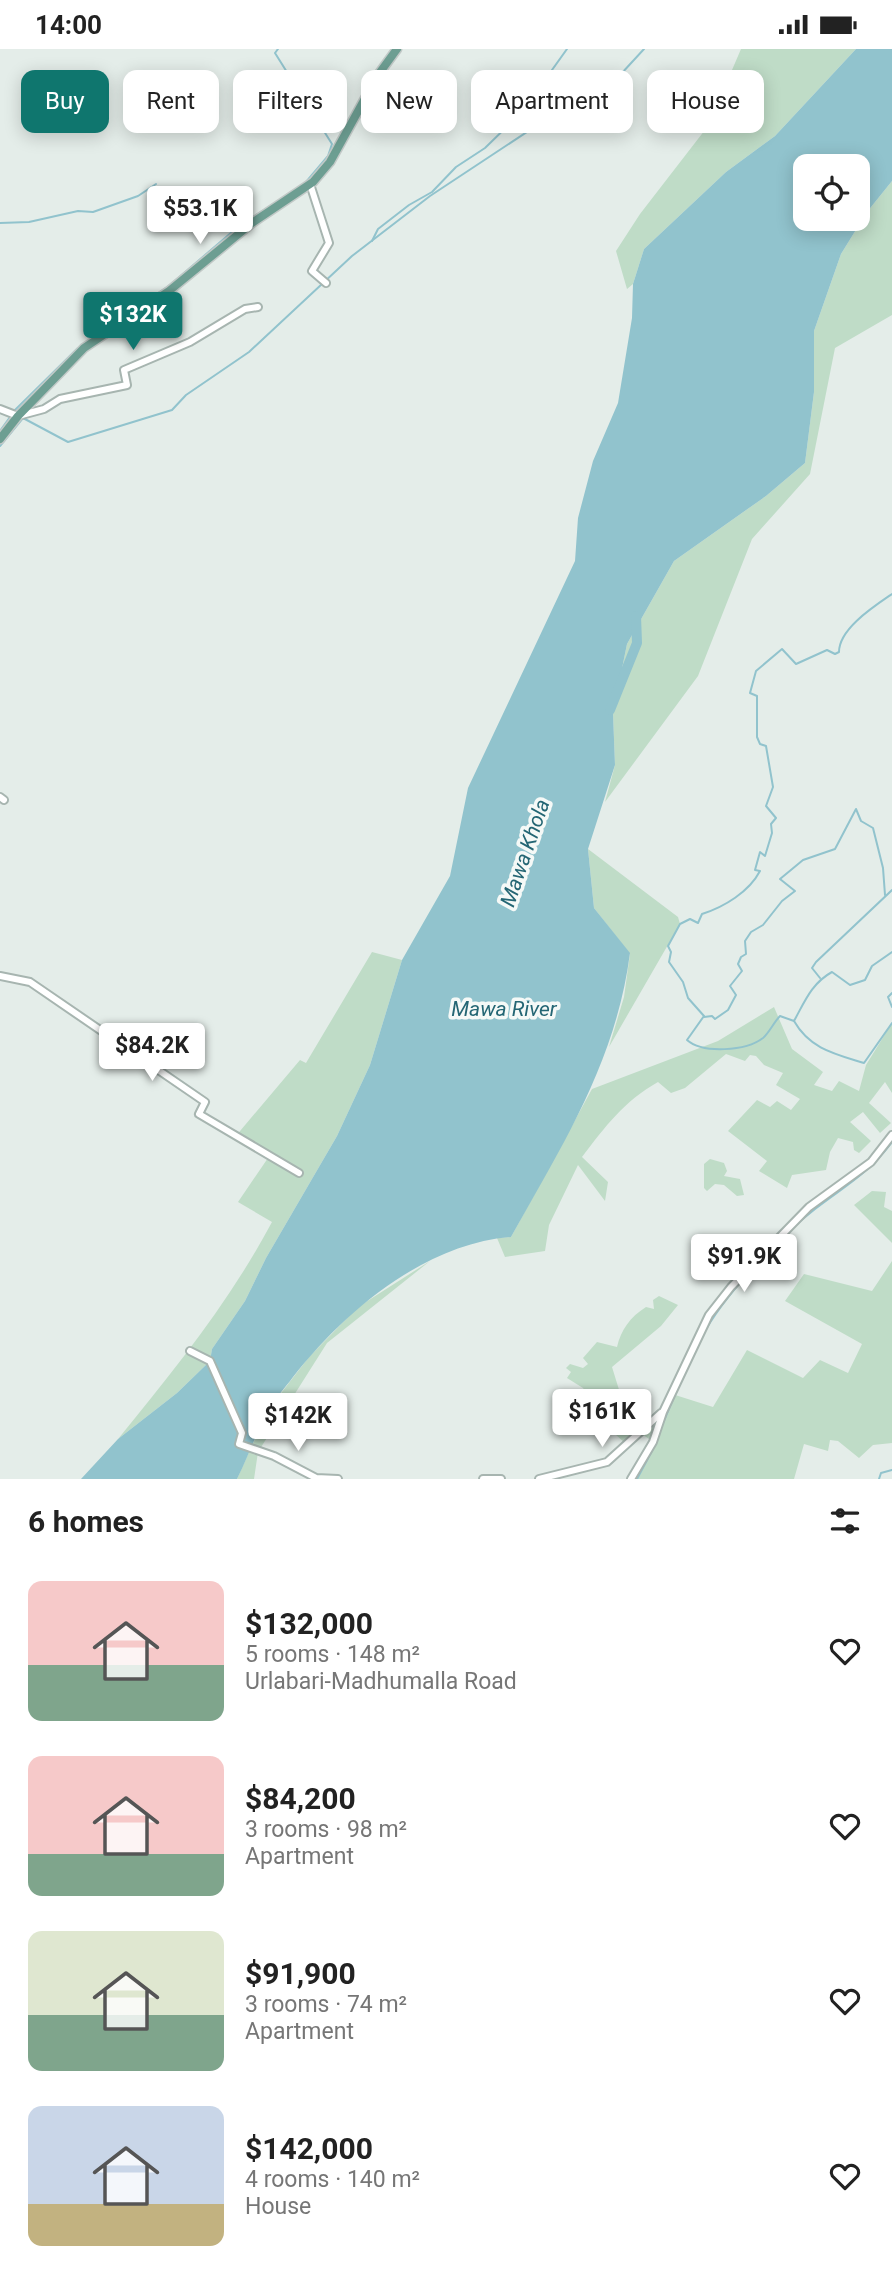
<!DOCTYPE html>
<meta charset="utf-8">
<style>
body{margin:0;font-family:Roboto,sans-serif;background:#f2f2f2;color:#222;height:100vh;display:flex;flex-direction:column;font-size:26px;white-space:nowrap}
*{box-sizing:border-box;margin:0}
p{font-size:23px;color:#767676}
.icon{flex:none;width:38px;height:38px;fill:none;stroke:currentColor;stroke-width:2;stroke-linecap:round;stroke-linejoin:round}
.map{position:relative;height:1430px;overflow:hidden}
.sheet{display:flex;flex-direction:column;background:#fff;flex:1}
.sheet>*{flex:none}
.banner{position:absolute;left:21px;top:21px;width:850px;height:63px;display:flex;gap:14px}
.fabs{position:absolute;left:793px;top:105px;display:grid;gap:14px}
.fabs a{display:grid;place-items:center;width:77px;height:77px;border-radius:14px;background:#fff;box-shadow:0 4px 18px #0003;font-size:35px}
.price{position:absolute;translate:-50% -60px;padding:0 16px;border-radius:7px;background:#fff;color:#222;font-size:23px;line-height:46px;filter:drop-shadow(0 2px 4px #0008)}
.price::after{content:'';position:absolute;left:50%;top:42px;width:21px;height:16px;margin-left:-10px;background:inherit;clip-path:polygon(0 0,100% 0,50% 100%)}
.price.on{background:#0f766e;color:#fff}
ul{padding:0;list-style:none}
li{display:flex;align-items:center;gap:21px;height:175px;padding:0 28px}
li span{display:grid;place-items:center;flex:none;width:196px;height:140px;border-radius:14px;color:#555}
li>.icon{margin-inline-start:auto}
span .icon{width:84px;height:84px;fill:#fffc;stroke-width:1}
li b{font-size:30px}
h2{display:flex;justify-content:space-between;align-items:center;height:84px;padding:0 28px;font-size:30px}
.chip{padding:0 24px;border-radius:14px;background:#fff;box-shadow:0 4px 18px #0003;font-size:24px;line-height:63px}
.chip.on{background:#0f766e;color:#fff}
.status{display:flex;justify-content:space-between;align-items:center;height:49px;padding:0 35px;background:#fff;direction:ltr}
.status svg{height:19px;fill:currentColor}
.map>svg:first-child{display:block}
</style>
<div class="status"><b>14:00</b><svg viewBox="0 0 49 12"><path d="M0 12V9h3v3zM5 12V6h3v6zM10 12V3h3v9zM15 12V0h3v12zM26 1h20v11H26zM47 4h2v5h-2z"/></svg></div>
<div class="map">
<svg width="892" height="1430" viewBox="0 0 892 1430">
<rect width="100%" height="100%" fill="#e4ede9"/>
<g fill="#bfdcc7">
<polygon points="741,0 856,0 775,87 726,123 644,200 633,235 627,240 616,202 640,165 708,77"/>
<polygon points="892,132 892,266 835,299 810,425 752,490 698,627 605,753 615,716 613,664 627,595 674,512 766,447 805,414 814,343 814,282 841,205 867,163"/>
<polygon points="588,800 678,868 680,875 609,998 624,948 630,905 594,859"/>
<path d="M372 903 402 911 370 1016 337 1087 266 1209 245 1252 212 1300 210 1312 177 1344 118 1390C175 1320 230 1252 272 1173L238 1153 268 1109 235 1088 300 1011 306 1014Z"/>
<path d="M774 958 792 1000 823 1023 814 1036 832 1042 839 1032 859 1042 866 1016 892 974V1044L885 1033 869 1054 891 1074 880 1084 863 1063 850 1073 871 1092 859 1104 854 1101 853 1093 838 1089 830 1103 826 1121 792 1126 787 1139 759 1122 767 1112 728 1082 757 1051 770 1058 777 1052 791 1061 800 1050 776 1036 783 1024 764 1016 756 1007 750 1006 745 1012 726 1005 685 1039 671 1044 658 1033C624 1052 605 1078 582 1108L608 1133 605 1152 578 1116 549 1176 545 1202 505 1208 497 1189 511 1188 592 1040 718 992Z"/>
<polygon points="710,1110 724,1114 727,1122 724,1127 740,1130 744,1146 737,1147 724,1136 715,1135 707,1142 704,1139 704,1115"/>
<polygon points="872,1142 886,1143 884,1158 892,1162 892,1194 854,1156"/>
<polygon points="430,1212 327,1294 258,1403 254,1430 237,1430 268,1361 309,1308 358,1258"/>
<path d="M892 1212V1394L873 1396 859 1409 838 1392 830 1391 828 1402 804 1395 794 1430H631L653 1393 642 1385 626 1395 605 1376 583 1339 567 1329 571 1323 566 1319 570 1315 583 1319 588 1315 583 1309 597 1293 617 1298C621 1281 630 1268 646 1258L654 1260 653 1251 659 1247 678 1256 661 1277 612 1318 624 1357 649 1371 665 1358 672 1345 713 1358 747 1301 803 1329 820 1311 848 1324 862 1295 785 1252 804 1225 872 1242Z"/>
</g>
<path fill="#91c3cd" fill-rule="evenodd" d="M856 0H892V132L867 163 841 205 814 282V343L805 414 766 447 674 512 627 595 613 664 615 716 588 800 594 859 630 904C616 1012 563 1095 511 1188 424 1195 345 1262 293 1328 285 1339 274 1350 268 1362 256 1384 248 1408 237 1430H81L118 1390 177 1344 210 1312 212 1300 245 1252 266 1209 337 1087 370 1016 402 911 450 827 468 739 575 512 578 469 593 412 618 354 632 269 633 235 644 200 726 123 775 87ZM805 117H858V170H805Z"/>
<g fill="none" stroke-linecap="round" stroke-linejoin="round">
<g stroke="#91c3cd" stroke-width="2">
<polyline points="278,0 275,4 332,95 328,107 306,133"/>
<polyline points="0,174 29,173 78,162 93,163 138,147 156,135"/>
<polyline points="372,192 378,180 409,156 432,143 456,118 485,99 522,63 567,0"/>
<polyline points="109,278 170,236 239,177 278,152"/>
<polyline points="0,382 15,361 78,299"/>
<polyline points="0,397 23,369 68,393 172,361 186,346 249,303 352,207 430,147 595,38 621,25 644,0"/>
<path d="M892 545C873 558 839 580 839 603L835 605 827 601 796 615 782 600 756 622 750 644 757 647V688L760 695 766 697 773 738 766 757 776 769 771 775 772 784 765 807 760 803 755 821 760 822C749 843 724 858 702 865L698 874 690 870 680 875 668 897 671 903 669 913 683 933 688 949 704 967 687 991C703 1005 746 1002 763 989 769 984 774 973 780 967L794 972C805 952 812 934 832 923L850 936 865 931 872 917 892 903"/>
<polyline points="820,929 812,919 816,913 892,841"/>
<polyline points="892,944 888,948 892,958"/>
<polyline points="704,968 712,967 715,970 728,961 736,946 730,937 742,922 738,915 741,908 746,905 745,892 751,883 763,876 782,852 795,842 780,830 803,811 835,800 856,760 861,772 873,779 883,819 885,846"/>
<path d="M794 972C810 1000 835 1005 864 1014L892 974"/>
<path d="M701 1289C723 1247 778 1189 815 1160 846 1136 867 1126 892 1093"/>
<polyline points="660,1381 674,1348"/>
<polyline points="637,1430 653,1400"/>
<polyline points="879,1430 881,1424 892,1421"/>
</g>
<polyline stroke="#91c3cd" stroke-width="10" points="610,661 637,594 636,567"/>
<g stroke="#a7b5b0" stroke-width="10">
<g id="minor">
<polyline points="310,135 329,194 312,222 326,234"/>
<polyline points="0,360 18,367 44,360 60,350 127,336 124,321 190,293 245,260 258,258"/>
<polyline points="0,748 4,751"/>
<polyline points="0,927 30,933 205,1053 199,1065 299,1124"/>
<polyline points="190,1302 210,1312 242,1384 239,1395 274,1407 316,1429 338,1430"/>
<polyline points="483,1430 501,1430"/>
<polyline points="539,1430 607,1413 661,1364"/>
<polyline points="631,1430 653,1393 663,1363 709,1266 731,1238 809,1158 871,1113 892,1086"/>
</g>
</g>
<g stroke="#c2c9c7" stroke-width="11">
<polyline id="major" points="0,390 18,367 84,299 169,242 252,174 313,133 330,113 378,26 397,0"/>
</g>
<use href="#minor" stroke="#fff" stroke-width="6"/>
<use href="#major" stroke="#6d9e92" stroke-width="8"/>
</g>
<g text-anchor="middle" stroke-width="7" stroke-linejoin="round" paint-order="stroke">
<g font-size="21" font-style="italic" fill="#246674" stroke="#f5f9f7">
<text transform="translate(525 804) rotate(-71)" y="7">Mawa Khola</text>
<text x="504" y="967">Mawa River</text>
</g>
</g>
</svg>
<div class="fabs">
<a><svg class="icon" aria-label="locate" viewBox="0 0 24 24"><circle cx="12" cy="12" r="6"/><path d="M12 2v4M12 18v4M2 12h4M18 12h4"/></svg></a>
</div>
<b class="price" style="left:200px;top:197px">$53.1K</b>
<b class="price on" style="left:133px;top:303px">$132K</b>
<b class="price" style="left:152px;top:1034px">$84.2K</b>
<b class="price" style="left:744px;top:1245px">$91.9K</b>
<b class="price" style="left:602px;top:1400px">$161K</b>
<b class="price" style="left:298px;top:1404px">$142K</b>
<div class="banner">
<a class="chip on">Buy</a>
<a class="chip">Rent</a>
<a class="chip">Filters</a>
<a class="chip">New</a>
<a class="chip">Apartment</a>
<a class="chip">House</a>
</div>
</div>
<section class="sheet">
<h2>6 homes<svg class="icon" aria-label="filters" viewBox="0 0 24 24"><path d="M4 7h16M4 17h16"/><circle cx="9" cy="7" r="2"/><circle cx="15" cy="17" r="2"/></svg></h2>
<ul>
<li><span style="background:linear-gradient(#f6c9c9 60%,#7fa58c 0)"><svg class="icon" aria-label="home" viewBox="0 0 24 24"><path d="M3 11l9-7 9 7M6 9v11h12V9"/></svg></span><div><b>$132,000</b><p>5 rooms · 148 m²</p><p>Urlabari-Madhumalla Road</p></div><svg class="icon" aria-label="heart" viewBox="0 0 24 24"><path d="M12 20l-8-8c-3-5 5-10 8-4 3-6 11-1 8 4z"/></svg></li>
<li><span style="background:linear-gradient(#f6c9c9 70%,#7fa58c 0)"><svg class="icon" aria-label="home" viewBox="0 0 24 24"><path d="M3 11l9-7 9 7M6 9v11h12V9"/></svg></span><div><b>$84,200</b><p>3 rooms · 98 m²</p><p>Apartment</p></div><svg class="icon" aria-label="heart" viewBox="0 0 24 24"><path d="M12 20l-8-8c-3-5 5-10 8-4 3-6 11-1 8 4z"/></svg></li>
<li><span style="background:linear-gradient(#dfe7d0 60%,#7fa58c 0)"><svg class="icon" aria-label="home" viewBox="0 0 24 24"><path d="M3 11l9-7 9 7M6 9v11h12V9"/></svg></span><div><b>$91,900</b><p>3 rooms · 74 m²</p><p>Apartment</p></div><svg class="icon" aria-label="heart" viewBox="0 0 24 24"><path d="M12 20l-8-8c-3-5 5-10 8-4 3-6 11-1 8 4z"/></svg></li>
<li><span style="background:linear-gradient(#c9d6e8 70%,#c2b280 0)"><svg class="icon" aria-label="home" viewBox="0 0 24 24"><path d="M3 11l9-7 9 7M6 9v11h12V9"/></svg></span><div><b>$142,000</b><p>4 rooms · 140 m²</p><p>House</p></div><svg class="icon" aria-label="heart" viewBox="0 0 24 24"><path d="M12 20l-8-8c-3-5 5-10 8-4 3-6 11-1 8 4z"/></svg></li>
</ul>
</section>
